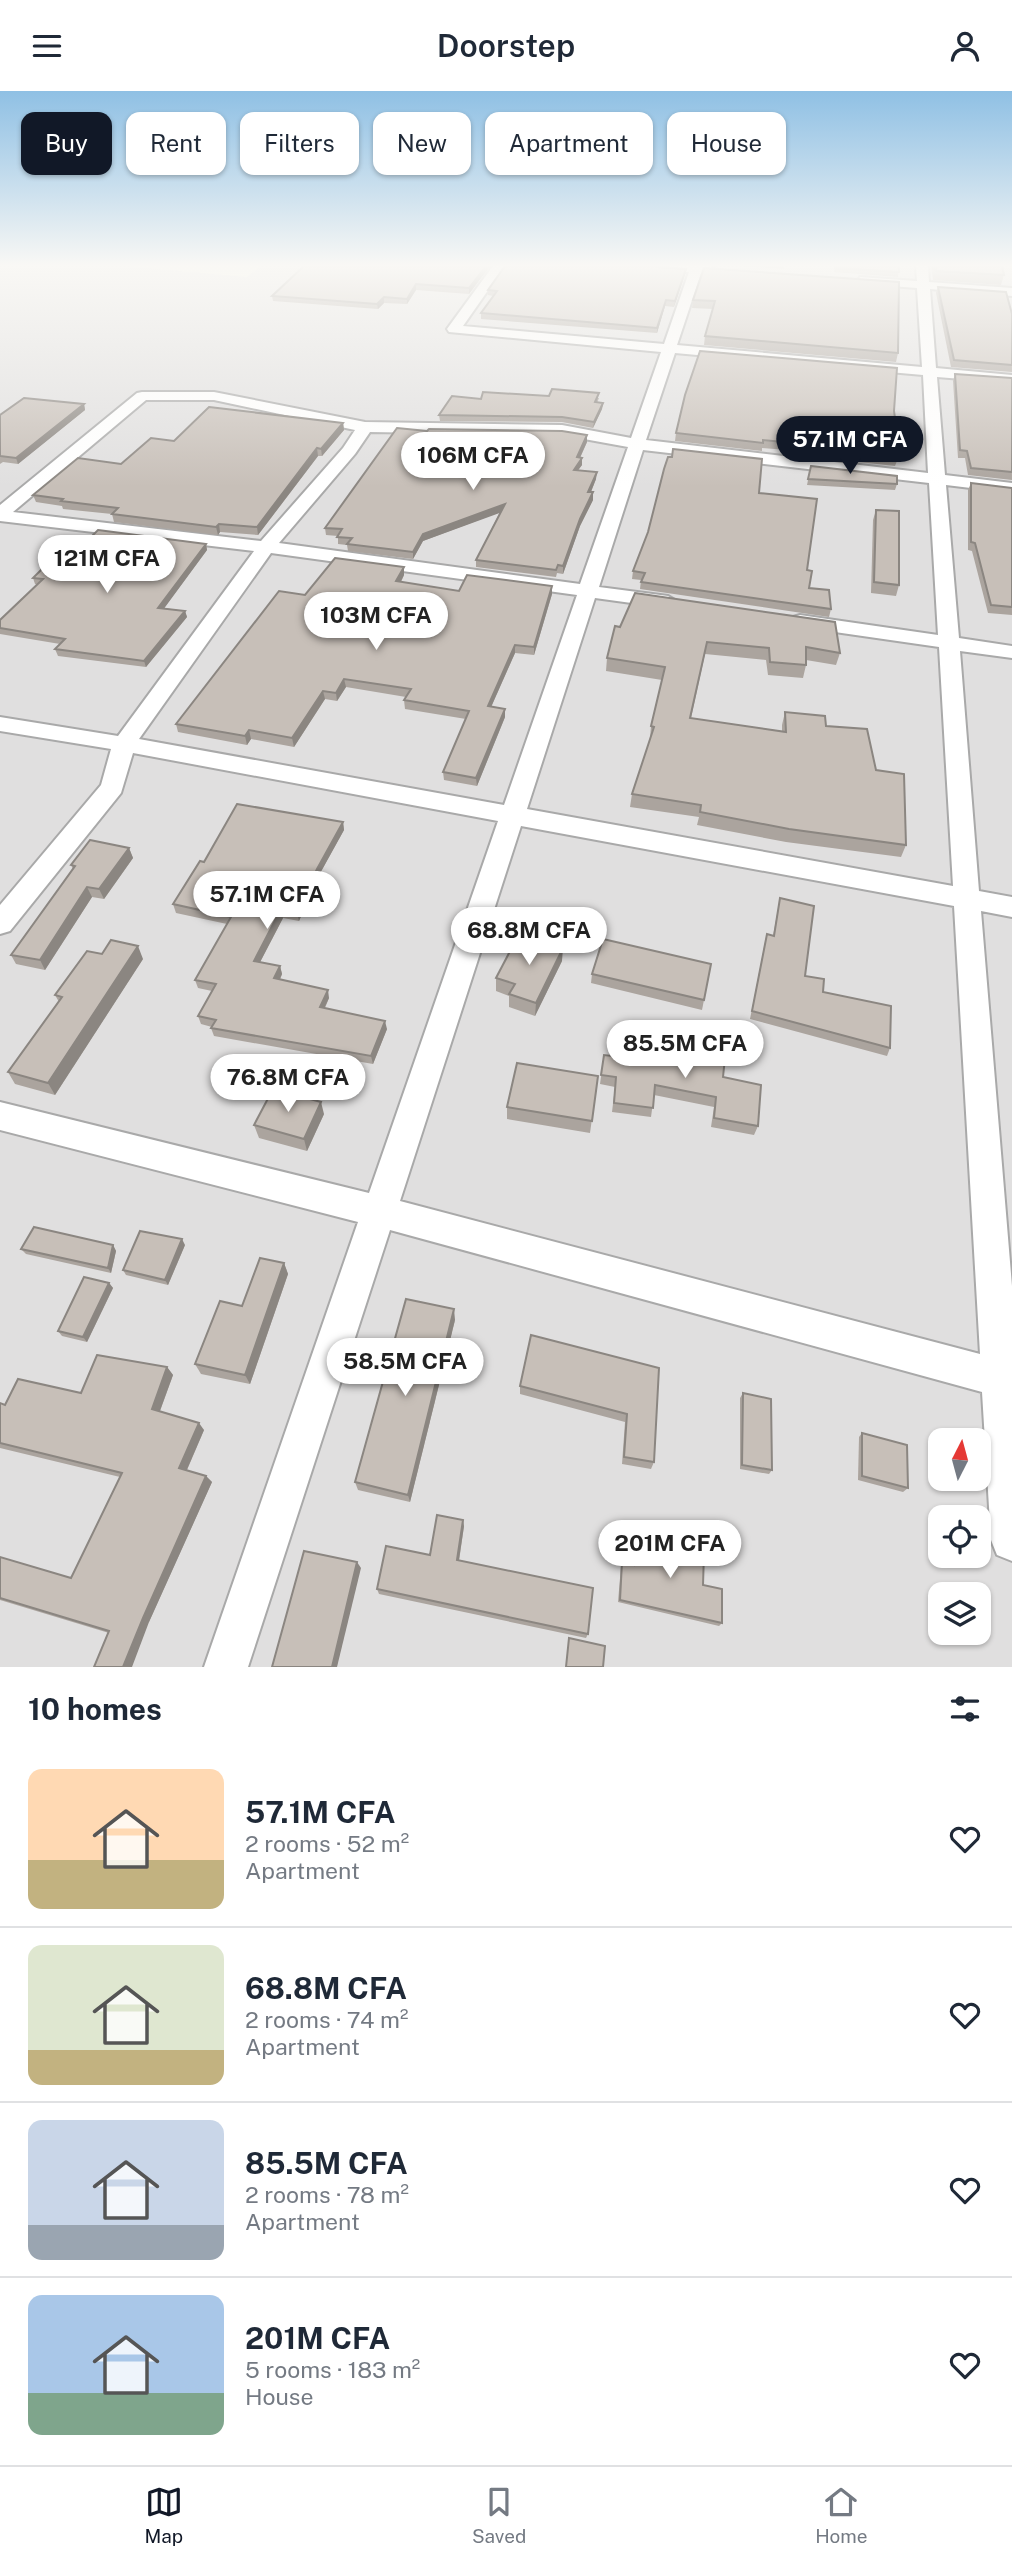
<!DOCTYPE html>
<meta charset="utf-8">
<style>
body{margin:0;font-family:"Public Sans",sans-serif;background:#f2f2f3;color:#1f2937;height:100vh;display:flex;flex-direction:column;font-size:26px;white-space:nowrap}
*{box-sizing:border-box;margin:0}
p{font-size:23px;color:#747a83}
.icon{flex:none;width:38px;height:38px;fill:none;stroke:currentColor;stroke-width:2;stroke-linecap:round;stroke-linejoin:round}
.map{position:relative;height:1576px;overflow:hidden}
.details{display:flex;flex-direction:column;background:#fff;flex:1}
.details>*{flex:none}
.banner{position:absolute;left:21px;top:21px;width:971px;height:63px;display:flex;gap:14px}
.needle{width:46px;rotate:6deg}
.fabs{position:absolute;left:928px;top:1337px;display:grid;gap:14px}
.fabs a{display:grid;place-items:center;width:63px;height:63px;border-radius:14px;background:#fff;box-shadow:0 2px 5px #0004;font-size:35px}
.price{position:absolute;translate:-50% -60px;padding:0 16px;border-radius:24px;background:#fff;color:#222;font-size:23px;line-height:46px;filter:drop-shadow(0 2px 4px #0008)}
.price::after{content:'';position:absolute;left:50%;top:42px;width:21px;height:16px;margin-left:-10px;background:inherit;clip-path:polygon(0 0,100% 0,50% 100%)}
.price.on{background:#111827;color:#fff}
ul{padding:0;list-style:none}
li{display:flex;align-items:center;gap:21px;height:175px;padding:0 28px}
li+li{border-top:2px solid #e0e1e3}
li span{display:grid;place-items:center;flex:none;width:196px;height:140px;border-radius:14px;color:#555}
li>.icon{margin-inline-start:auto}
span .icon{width:84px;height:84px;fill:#fffc;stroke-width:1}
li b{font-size:30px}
h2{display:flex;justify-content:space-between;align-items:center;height:84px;padding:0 28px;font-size:30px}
.pill{padding:0 24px;border-radius:14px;background:#fff;box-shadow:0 2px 5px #0004;font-size:24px;line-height:63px}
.pill.on{background:#111827;color:#fff}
header{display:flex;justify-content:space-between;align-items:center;height:91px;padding:0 28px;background:#fff;font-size:32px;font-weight:600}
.dock{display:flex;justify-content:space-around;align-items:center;height:98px;border-top:2px solid #e0e1e3;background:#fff;font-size:19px;color:#747a83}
.dock a{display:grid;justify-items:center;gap:4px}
.dock .on{color:#111827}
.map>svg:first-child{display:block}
</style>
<header><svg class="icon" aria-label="menu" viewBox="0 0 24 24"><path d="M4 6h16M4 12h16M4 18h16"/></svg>Doorstep<svg class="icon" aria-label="person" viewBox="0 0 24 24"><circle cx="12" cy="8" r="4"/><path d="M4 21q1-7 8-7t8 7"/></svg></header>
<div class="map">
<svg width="1012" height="1576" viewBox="0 0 1012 1576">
<rect width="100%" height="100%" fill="#f2efe9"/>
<path fill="#e0dfdf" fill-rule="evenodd" d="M0 175H1012V1576H0ZM940 1349H978V1388H940ZM940 1426H978V1465H940ZM940 1503H978V1542H940Z"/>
<polygon fill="#ffffe5" points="124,175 260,175 247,186"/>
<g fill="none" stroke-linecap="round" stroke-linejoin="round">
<g stroke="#a9a9a9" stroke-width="4">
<path id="minor" d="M493 175H505L463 235 664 253 689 181 658 179 652 175H710L716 179 710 183 701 182 677 254 922 276 917 197 864 193 858 189 860 186 917 190 916 175H928L929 191 1012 197V205L930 198 936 277 1012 284V292L937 286 945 384 1012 392V402L946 394 959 547 1012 555V567L960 560 979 800 1012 806V826L981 820 1012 1195V1470L997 1464 991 1449 982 1301 390 1139 248 1576H204L358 1131 0 1039V1011L369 1102 498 730 133 662 121 702 10 840 0 843V814L101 694 111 658 0 640V626L118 645 254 460 0 430V414L137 302 142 301H214L365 331 562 334 631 347 661 261 449 241 447 238ZM675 262 923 284 928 382 646 349ZM146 309H214L355 339 343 357 261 450 13 421ZM370 341 562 344 628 356 580 493 279 452 355 363ZM643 359 929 392 938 544 800 524 793 526 790 530 793 534 800 536 939 556 953 795 527 718 595 507 668 517 678 511 668 505 599 496ZM271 462 577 504 504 714 139 648ZM521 735 954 815 980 1263 400 1110Z"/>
</g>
<use href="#minor" fill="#fff" fill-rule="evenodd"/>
</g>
<g fill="#aba49e">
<polygon points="490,175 469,203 416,199 407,213 384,212 378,218 273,210 272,205"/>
<polygon points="742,175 784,175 784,178"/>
<polygon points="835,175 899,175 898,186 834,181"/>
<polygon points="931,175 1002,175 1004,184 1001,194 933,189"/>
<polygon points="658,176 685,183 674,216 665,215 657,242 481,228 481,222 493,205 488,204 488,199"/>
<polygon points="704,177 898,262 896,271 704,254 705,245 713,218 692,217 693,209"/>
<polygon points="938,196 1012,223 1012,281 951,276 936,202"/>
<polygon points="955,283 1012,287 1012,389 968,384 965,367 958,367 953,290"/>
<polygon points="599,307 597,312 603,312 602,318 593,337 562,331 440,330 439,324 481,308"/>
<polygon points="84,313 85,319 18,373 3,371 0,373 0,324"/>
<polygon points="894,320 900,362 895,375 813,366 813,361 762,357 762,360 675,350 676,342"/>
<polygon points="343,332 344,339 322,365 318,365 258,444 220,441 218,444 114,431 112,423 63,418 62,415 36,411 33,404 121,373 174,350"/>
<polygon points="587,351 580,367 582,374 578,379 596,388 591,401 593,401 593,409 580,435 563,483 557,482 556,486 476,476 476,469 500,421 423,450 413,468 348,460 347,454 338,453 338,445 326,444 325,437"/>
<polygon points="811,375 897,393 895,399 807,394"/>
<polygon points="971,392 1012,397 1012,524 988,522 972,460 968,459 968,399"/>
<polygon points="759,402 807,479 809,497 831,518 829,526 640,498 641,489 632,488 633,480"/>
<polygon points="876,419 899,494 896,505 871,502 873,429"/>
<polygon points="206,453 207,459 164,517 185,520 187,526 146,576 58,565 55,558 60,553 0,543 0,529 38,494 35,493 33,487 71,466"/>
<polygon points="404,484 401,491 459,500 552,503 534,564 515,562 491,616 505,626 477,695 444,689 443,681 466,628 405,618 404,609 406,606 346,596 337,610 325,608 294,656 251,648 247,654 178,641 176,633 305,504"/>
<polygon points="635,502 840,562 836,574 806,569 806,574 803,587 768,584 766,569 705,563 691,627 782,640 782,634 785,621 826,635 876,679 906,754 901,766 786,751 697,734 699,726 630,716 632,703 650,648 651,635 662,589 606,580 607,567"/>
<polygon points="343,731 344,739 318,786 299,830 283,827 260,871 280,875 282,883 280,889 329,907 325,917 387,938 373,973 214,945 211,937 212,936 201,933 198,925 212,900 198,897 195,889 227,833 176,822 173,813"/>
<polygon points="129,757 133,767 104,808 92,806 45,879 16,873 11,864 73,778 71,774"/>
<polygon points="780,807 805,885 823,901 890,957 887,965 750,928 765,851 767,843 773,845"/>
<polygon points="143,868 55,1004 15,993 8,981 59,911 55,904"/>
<polygon points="562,870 535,925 509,916 509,905 496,900 496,887"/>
<polygon points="592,883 704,909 702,919 591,892"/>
<polygon points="675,950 723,986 758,1035 754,1044 711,1036 714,1016 654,1004 651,1026 612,1021 615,996 600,993 604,964 654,970 656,957 673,959"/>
<polygon points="598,985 590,1042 507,1028 507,1016"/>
<polygon points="324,1023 307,1060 259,1047 254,1034"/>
<polygon points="113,1154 116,1160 111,1182 26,1163 21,1158"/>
<polygon points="185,1154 168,1194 126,1184 123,1179"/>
<polygon points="284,1172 288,1183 250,1293 201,1283 195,1273 242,1215"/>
<polygon points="109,1192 113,1197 87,1251 62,1245 58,1240"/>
<polygon points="455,1229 410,1411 358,1399 355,1391"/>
<polygon points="167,1276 173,1284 160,1320 204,1339 187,1379 206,1385 212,1391 149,1531 109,1542 0,1509 0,1466 71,1487 120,1386 0,1357 0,1312 5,1314 81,1302"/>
<polygon points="659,1277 654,1371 651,1378 622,1373 625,1331 520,1303 520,1295"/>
<polygon points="743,1302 772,1379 769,1383 740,1378 740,1307"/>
<polygon points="862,1342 908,1397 903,1401 858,1389 859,1346"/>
<polygon points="464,1435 459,1470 588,1543 586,1547 379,1503 377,1498 430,1464"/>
<polygon points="637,1441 666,1454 703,1494 722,1532 719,1535 618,1511 621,1475 622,1471 633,1474 635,1445"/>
</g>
<g fill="#8b8681">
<polygon points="486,175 490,175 469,203 469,197"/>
<polygon points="686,178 685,183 674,216 675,210"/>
<polygon points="416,193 416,199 407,213 407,208"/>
<polygon points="384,206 384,212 378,218 377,213"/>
<polygon points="666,209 665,215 657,242 657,237"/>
<polygon points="603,312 602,318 593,337 594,331"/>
<polygon points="84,313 85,319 18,373 16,367"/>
<polygon points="343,332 344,339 322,365 321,358"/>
<polygon points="587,344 587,351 577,373 577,366"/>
<polygon points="317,357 318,365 258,444 257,436"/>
<polygon points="582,367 582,374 573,386 574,379"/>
<polygon points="597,381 596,388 588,408 588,401"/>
<polygon points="593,401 593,409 580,435 563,483 563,475 580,428"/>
<polygon points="505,413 505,420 423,450 413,468 413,461 423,443"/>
<polygon points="219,433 220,441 218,444 216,436"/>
<polygon points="206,453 207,459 160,523 158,517"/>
<polygon points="404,476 404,484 397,498 396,490"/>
<polygon points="552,495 552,503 534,564 534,556"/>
<polygon points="185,520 187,526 146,576 144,570"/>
<polygon points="515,554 515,562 488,623 488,615"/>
<polygon points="344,588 346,596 337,610 336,602"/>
<polygon points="323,600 325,608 294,656 292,647"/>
<polygon points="505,618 505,626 477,695 476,687"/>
<polygon points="249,639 251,648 247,654 245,645"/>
<polygon points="343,731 344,739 318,786 299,830 297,822 317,778"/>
<polygon points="129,757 133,767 104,808 99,798"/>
<polygon points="87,796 92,806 45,879 40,869"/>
<polygon points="281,818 283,827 256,879 254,870"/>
<polygon points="138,855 143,868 55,1004 48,992"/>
<polygon points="563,857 562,870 535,925 536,912"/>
<polygon points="280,875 282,883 276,896 274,887"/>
<polygon points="328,899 329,907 321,924 320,916"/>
<polygon points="385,930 387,938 373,973 371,965"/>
<polygon points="321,1011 324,1023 307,1060 304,1048"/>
<polygon points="182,1148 185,1154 168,1194 165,1189"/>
<polygon points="113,1154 116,1160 111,1182 108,1177"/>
<polygon points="284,1172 288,1183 250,1293 245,1284"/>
<polygon points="109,1192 113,1197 87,1251 83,1246"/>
<polygon points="454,1218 455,1229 410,1411 408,1404"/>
<polygon points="167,1276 173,1284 158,1325 152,1318"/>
<polygon points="199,1332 204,1339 185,1383 179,1377"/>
<polygon points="206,1385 212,1391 149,1531 132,1576 123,1576 143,1527"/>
<polygon points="463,1429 464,1435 458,1475 457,1469"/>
<polygon points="357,1471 361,1477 337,1576 332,1576"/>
</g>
<g fill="#c7bfb8" stroke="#8b8681" stroke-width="2">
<polygon points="304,175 486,175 469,197 416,193 407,208 384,206 377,213 272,205"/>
<polygon points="505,175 656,175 658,176 686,178 675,210 666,209 657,237 481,222 497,200 488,199"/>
<polygon points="835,175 899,175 899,181 835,177"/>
<polygon points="935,175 1002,175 1004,184 936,180"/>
<polygon points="704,177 899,191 898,262 705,245 715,210 693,209"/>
<polygon points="938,196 1006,201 1012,223 1012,274 954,269"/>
<polygon points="700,260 897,277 894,320 900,362 897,361 897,368 814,358 815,354 763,349 763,352 676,342 685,304"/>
<polygon points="955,283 1012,287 1012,381 971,377 967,360 960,359"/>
<polygon points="552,298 599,302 595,311 603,312 594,331 562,326 439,324 452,305 481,308 483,301 549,305"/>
<polygon points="24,307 84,313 16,367 0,365 0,324"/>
<polygon points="209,316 343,332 321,358 317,357 257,436 219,433 216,436 112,423 118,417 61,410 63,408 33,404 78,367 121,373 151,347 174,350"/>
<polygon points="397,337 427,340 429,338 562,340 587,344 577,366 582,367 574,379 597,381 588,401 593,401 580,428 563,475 558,474 556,479 476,469 505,413 423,443 413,461 347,453 352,447 337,446 342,438 325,437"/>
<polygon points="673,358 762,368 759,402 817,408 807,479 812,480 809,497 829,499 831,518 641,491 645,482 633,480 648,441 664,378 668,366 672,366"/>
<polygon points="811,375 897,385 897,393 808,388"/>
<polygon points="971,392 1012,397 1012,516 991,514 975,452 971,451"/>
<polygon points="876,419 899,420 899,494 874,491"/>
<polygon points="98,439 206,453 158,517 185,520 144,570 55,558 65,548 0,537 0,529 43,488 33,487 56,464 71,466"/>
<polygon points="335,467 404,476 396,490 459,500 467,484 552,495 534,556 515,554 488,615 505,618 476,687 443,681 469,620 404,609 411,598 344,588 336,602 323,600 292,647 249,639 245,645 176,633 279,500 305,504"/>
<polygon points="635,502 835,531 840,562 806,556 806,574 770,571 769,557 707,551 690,627 786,641 785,621 825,625 826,635 867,638 876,679 904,683 906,754 789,738 700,721 701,714 632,703 654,636 651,635 665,576 607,567 615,535 620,536"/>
<polygon points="237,713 343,731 317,778 297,822 281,818 254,870 280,875 274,887 328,899 320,916 385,930 371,965 211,937 216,929 198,925 216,893 195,889 231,826 173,813 200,770 204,771"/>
<polygon points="90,749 129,757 99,798 87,796 40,869 11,864 75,775 71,774"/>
<polygon points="780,807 814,815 805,885 824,888 823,901 891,915 890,957 752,920 767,843 774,845"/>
<polygon points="518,845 563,857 536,912 509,903 515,893 496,887"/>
<polygon points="603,848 711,873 704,909 592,883"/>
<polygon points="111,849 138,855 48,992 8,981 62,906 55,904 87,860 102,863"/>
<polygon points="675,950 726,957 723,986 761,994 758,1035 714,1027 716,1006 655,994 653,1017 614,1012 616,986 601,984 604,964 655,970 656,957 674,959"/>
<polygon points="517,972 598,985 592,1030 507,1016"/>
<polygon points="273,998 321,1011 304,1048 254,1034"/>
<polygon points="34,1136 113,1154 108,1177 21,1158"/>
<polygon points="140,1140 182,1148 165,1189 123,1179"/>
<polygon points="260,1167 284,1172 245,1284 195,1273 220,1210 242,1215"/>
<polygon points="84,1186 109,1192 83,1246 58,1240"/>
<polygon points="406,1208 454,1218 408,1404 355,1391"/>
<polygon points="531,1244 659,1277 654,1371 624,1366 627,1323 520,1295"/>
<polygon points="97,1264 167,1276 152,1318 199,1332 179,1377 206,1385 143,1527 123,1576 94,1576 109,1540 0,1507 0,1466 71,1487 122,1382 0,1352 0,1312 5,1314 18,1288 81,1302"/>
<polygon points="743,1302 771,1308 772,1379 742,1374"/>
<polygon points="862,1342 907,1354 908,1397 862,1385"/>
<polygon points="437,1424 463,1429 457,1469 593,1497 588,1543 377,1498 386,1455 430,1464"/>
<polygon points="637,1441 666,1447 666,1454 704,1462 703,1494 722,1498 722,1532 620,1509 622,1471 634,1474"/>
<polygon points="304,1460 357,1471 332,1576 272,1576"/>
<polygon points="569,1547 605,1555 603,1576 566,1576"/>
</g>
<linearGradient id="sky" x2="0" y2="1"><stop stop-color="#8fc0e4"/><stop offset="0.44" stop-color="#f9f8f5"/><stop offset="1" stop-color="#f9f8f5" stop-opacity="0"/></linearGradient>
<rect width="1012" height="396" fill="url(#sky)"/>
</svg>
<div class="fabs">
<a><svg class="needle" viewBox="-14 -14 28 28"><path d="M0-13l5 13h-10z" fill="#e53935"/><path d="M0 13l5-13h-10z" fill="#747a83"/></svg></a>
<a><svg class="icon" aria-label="locate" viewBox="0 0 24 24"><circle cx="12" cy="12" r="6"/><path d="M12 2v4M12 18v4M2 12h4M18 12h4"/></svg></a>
<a><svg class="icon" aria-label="layers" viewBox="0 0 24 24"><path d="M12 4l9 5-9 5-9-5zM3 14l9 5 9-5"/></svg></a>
</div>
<b class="price on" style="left:850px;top:385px">57.1M CFA</b>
<b class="price" style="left:473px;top:401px">106M CFA</b>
<b class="price" style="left:107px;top:504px">121M CFA</b>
<b class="price" style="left:376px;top:561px">103M CFA</b>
<b class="price" style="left:267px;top:840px">57.1M CFA</b>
<b class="price" style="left:529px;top:876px">68.8M CFA</b>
<b class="price" style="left:685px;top:989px">85.5M CFA</b>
<b class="price" style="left:288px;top:1023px">76.8M CFA</b>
<b class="price" style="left:405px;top:1307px">58.5M CFA</b>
<b class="price" style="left:670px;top:1489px">201M CFA</b>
<div class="banner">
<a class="pill on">Buy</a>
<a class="pill">Rent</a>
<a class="pill">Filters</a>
<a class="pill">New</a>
<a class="pill">Apartment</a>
<a class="pill">House</a>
</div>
</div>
<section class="details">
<h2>10 homes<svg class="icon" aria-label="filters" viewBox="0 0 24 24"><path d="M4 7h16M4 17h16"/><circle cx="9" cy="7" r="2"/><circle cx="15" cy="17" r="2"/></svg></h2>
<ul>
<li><span style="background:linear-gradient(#ffd9b3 65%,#c2b280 0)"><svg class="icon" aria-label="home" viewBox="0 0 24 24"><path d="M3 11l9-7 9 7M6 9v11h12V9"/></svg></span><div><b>57.1M CFA</b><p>2 rooms · 52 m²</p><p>Apartment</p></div><svg class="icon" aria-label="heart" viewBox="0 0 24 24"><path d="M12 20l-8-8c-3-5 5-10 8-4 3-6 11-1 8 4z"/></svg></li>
<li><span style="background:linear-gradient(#dfe7d0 75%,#c2b280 0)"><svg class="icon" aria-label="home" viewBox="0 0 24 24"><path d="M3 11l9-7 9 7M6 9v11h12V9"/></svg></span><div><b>68.8M CFA</b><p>2 rooms · 74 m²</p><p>Apartment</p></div><svg class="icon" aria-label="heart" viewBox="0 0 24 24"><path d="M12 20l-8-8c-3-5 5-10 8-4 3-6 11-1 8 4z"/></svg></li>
<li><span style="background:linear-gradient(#c9d6e8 75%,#9aa5b1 0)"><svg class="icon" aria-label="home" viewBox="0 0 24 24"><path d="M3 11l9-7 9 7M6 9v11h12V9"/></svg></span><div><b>85.5M CFA</b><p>2 rooms · 78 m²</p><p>Apartment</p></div><svg class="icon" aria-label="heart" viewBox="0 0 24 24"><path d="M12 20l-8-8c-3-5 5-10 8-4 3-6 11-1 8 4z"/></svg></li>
<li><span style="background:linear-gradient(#a9c7e8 70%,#7fa58c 0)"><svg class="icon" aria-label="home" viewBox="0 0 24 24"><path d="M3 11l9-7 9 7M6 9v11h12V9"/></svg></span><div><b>201M CFA</b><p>5 rooms · 183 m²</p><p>House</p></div><svg class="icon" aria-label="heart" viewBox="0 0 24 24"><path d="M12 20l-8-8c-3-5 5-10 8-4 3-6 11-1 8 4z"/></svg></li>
</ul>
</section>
<nav class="dock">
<a class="on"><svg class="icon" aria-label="map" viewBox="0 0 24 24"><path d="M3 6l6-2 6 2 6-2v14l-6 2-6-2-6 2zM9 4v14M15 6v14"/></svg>Map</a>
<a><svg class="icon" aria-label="saved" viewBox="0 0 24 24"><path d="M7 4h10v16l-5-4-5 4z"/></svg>Saved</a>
<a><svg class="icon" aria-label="home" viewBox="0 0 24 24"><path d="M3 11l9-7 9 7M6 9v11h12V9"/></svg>Home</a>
</nav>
